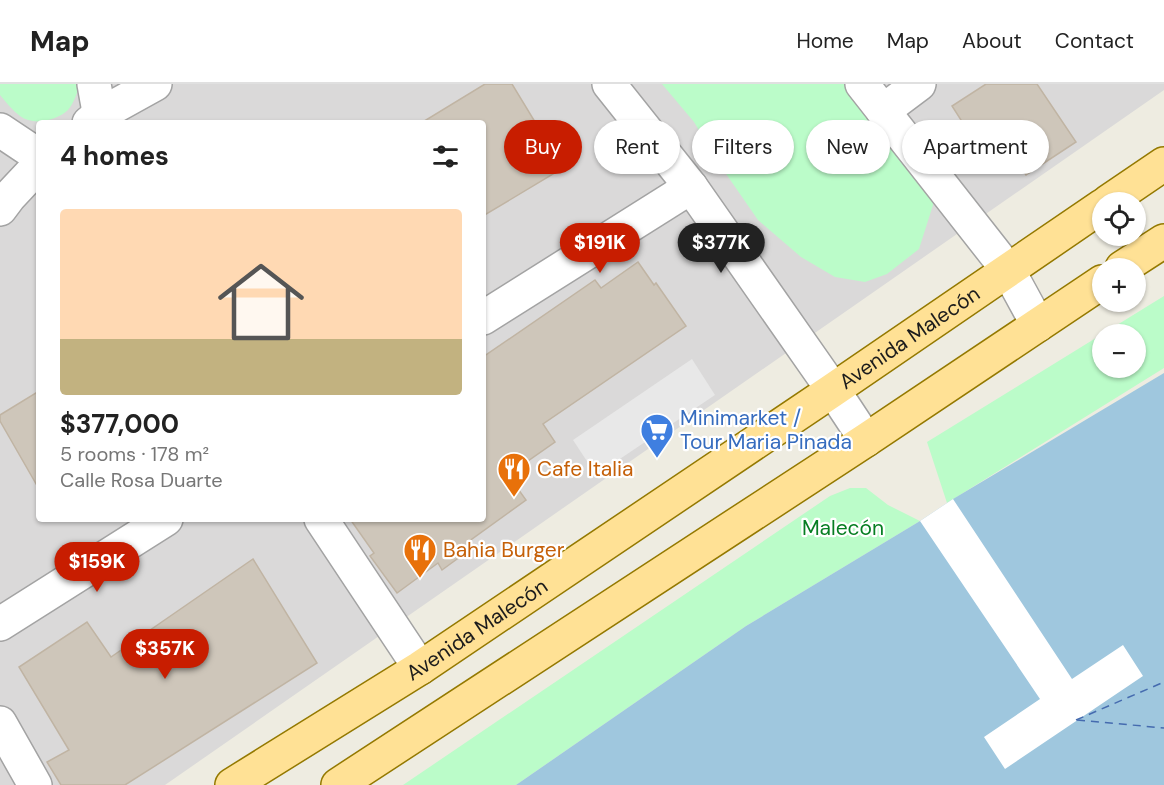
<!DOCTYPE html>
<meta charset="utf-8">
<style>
body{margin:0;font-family:"DM Sans",sans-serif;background:#f2f2f2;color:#222;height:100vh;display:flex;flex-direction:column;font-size:22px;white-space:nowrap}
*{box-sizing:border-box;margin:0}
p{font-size:20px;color:#767676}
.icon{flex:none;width:33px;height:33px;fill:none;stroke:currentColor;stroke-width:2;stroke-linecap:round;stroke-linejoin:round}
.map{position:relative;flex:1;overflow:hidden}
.panel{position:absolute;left:36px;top:36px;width:450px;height:402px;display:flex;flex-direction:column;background:#fff;border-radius:6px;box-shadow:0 2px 4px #0004}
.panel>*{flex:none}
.top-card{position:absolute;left:504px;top:36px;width:570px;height:54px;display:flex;gap:12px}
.fabs{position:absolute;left:1092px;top:108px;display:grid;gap:12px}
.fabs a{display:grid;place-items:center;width:54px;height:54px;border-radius:50%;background:#fff;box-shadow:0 2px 4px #0004;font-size:30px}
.price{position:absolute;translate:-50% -51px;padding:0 14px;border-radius:21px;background:#c81d00;color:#fff;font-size:20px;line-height:39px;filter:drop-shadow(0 2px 3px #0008)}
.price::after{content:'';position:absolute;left:50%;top:36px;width:18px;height:14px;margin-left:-9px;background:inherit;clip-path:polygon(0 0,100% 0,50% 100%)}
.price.on{background:#222;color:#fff}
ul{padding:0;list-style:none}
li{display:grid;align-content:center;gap:12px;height:318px;padding:0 24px}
li span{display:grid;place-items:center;height:186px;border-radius:6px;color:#555}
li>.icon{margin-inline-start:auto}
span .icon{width:108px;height:108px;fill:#fffc;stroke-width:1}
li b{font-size:26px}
h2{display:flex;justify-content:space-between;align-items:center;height:72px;padding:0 24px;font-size:26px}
.chip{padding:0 21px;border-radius:27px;background:#fff;box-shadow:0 2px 4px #0004;font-size:21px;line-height:54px}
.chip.on{background:#c81d00;color:#fff}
header{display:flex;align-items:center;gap:36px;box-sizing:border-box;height:84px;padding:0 30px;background:#fff;border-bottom:2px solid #e0e0e0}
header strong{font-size:28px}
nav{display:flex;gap:33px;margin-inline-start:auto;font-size:21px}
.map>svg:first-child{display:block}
</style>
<header>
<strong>Map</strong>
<nav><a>Home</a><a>Map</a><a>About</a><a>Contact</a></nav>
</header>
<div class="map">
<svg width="1164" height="701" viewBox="0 0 1164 701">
<rect width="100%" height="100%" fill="#eeece1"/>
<path fill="#dad9d9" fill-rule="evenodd" d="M0 0H1164V6L165 701H0ZM39 39H483V435H39Z"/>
<g fill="#bbfcc9" fill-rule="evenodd">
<path d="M0 0H80C77 9 74 19 68 26 56 37 33 42 20 32 12 26 6 18 0 11Z"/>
<polygon points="662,0 869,0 931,83 933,121 919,165 887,190 865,198 835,193 801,173 758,136 722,84 694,38"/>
<path d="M1164 212V284L947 419 927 358ZM1102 250H1136V284H1102Z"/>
<polygon points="850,404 866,404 888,421 920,437 746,542 516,701 403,701 830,412"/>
</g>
<polygon fill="#e8e8e8" points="692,275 715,311 596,391 573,356"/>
<polygon fill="#9fc7de" points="1164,289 1164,701 516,701 746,542 920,437 953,415"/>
<polygon fill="#fff" points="953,415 1072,595 1123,561 1143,592 1005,685 984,653 1040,615 920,437"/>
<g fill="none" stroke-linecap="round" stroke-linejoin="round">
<g stroke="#456baf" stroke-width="1.5" stroke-dasharray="8 6" stroke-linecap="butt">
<polyline points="1076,636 1164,598"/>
<polyline points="1077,636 1164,644"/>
</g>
</g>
<g fill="#cec6ba" stroke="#c0b4a3" stroke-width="1.5">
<polygon points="485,0 512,0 563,84 483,132 483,39 421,39"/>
<polygon points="986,0 1037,0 1076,58 1026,91 1005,58 984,72 952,22"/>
<polygon points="638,178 654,201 656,199 686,242 543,340 555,358 508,391 526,416 468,458 472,464 442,486 438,479 397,509 370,472 374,469 350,435 483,435 483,273 595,196 601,204"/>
<polygon points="39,307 39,405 0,337 0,331"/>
<polygon points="253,475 317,579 125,701 61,701 47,678 69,666 19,583 87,538 111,573"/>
</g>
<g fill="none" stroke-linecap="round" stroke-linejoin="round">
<g stroke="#a3a3a3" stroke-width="36">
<g id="minor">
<polyline points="94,0 101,39"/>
<polyline points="609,0 691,103 833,306 866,356"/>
<polyline points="862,0 1008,186 1038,241"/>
<polyline points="883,27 919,0"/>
<polyline points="89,39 99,31 155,0"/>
<polyline points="0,46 39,72"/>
<polyline points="0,125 9,113 39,81"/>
<polyline points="483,234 691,103"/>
<polyline points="321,435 420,584"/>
<polyline points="0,540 166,435"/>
<polyline points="0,639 35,701"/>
</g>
</g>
<g stroke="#947900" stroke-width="36">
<g id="primary">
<polyline points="1108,118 1164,80"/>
<polyline points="1122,184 1164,157"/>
<path id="s1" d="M232 701 420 584 833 306 1102 122"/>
<polyline points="338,701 866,356 1102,198"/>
</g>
</g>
<use href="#minor" stroke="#fff" stroke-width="33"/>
<use href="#primary" stroke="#ffe195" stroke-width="33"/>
</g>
<defs>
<g id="supermarket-pin" transform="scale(1.725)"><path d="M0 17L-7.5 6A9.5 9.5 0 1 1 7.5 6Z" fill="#3f7fe0" stroke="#fff"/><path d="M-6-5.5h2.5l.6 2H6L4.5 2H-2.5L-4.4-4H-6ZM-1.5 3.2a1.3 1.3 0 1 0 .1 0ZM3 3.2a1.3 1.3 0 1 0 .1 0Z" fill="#fff"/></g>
<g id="restaurant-pin" transform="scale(1.725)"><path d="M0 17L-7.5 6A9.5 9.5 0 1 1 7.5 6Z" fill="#e8710a" stroke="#fff"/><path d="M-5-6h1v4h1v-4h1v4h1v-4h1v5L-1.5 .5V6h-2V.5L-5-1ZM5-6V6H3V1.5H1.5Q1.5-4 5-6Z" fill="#fff"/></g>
</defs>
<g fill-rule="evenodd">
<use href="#supermarket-pin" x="657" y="346"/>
<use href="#restaurant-pin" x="514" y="385"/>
<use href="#restaurant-pin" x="420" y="466"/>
</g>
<g text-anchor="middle" stroke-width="4.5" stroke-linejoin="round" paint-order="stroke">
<g font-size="21" fill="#1c1c1c" stroke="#fff">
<text dy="7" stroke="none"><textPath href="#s1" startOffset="812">Avenida Malecón</textPath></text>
<text dy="7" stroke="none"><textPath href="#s1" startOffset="290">Avenida Malecón</textPath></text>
</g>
<g font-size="21" fill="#366cbe" stroke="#fff" text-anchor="start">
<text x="680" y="341">Minimarket /<tspan x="680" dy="24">Tour Maria Pinada</tspan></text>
</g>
<g font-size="21" fill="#c56008" stroke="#fff" text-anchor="start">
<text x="537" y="392">Cafe Italia</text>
<text x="443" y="473">Bahia Burger</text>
</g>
<g font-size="21" fill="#067e22" stroke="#fff">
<text x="843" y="451">Malecón</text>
</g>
</g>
</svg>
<div class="fabs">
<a><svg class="icon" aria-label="locate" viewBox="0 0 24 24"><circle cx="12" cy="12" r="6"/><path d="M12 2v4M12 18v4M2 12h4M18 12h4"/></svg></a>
<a>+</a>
<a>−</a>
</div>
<b class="price" style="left:600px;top:190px">$191K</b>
<b class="price on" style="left:721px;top:190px">$377K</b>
<b class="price" style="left:97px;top:509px">$159K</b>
<b class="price" style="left:165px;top:596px">$357K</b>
<div class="top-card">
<a class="chip on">Buy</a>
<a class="chip">Rent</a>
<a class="chip">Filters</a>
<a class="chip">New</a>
<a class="chip">Apartment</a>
</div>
<section class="panel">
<h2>4 homes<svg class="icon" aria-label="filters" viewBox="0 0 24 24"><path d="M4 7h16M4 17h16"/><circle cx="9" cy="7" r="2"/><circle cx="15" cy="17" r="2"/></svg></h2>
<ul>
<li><span style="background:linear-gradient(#ffd9b3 70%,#c2b280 0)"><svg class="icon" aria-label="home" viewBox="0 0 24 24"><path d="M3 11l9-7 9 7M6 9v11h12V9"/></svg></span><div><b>$377,000</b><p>5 rooms · 178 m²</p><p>Calle Rosa Duarte</p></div></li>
</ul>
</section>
</div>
